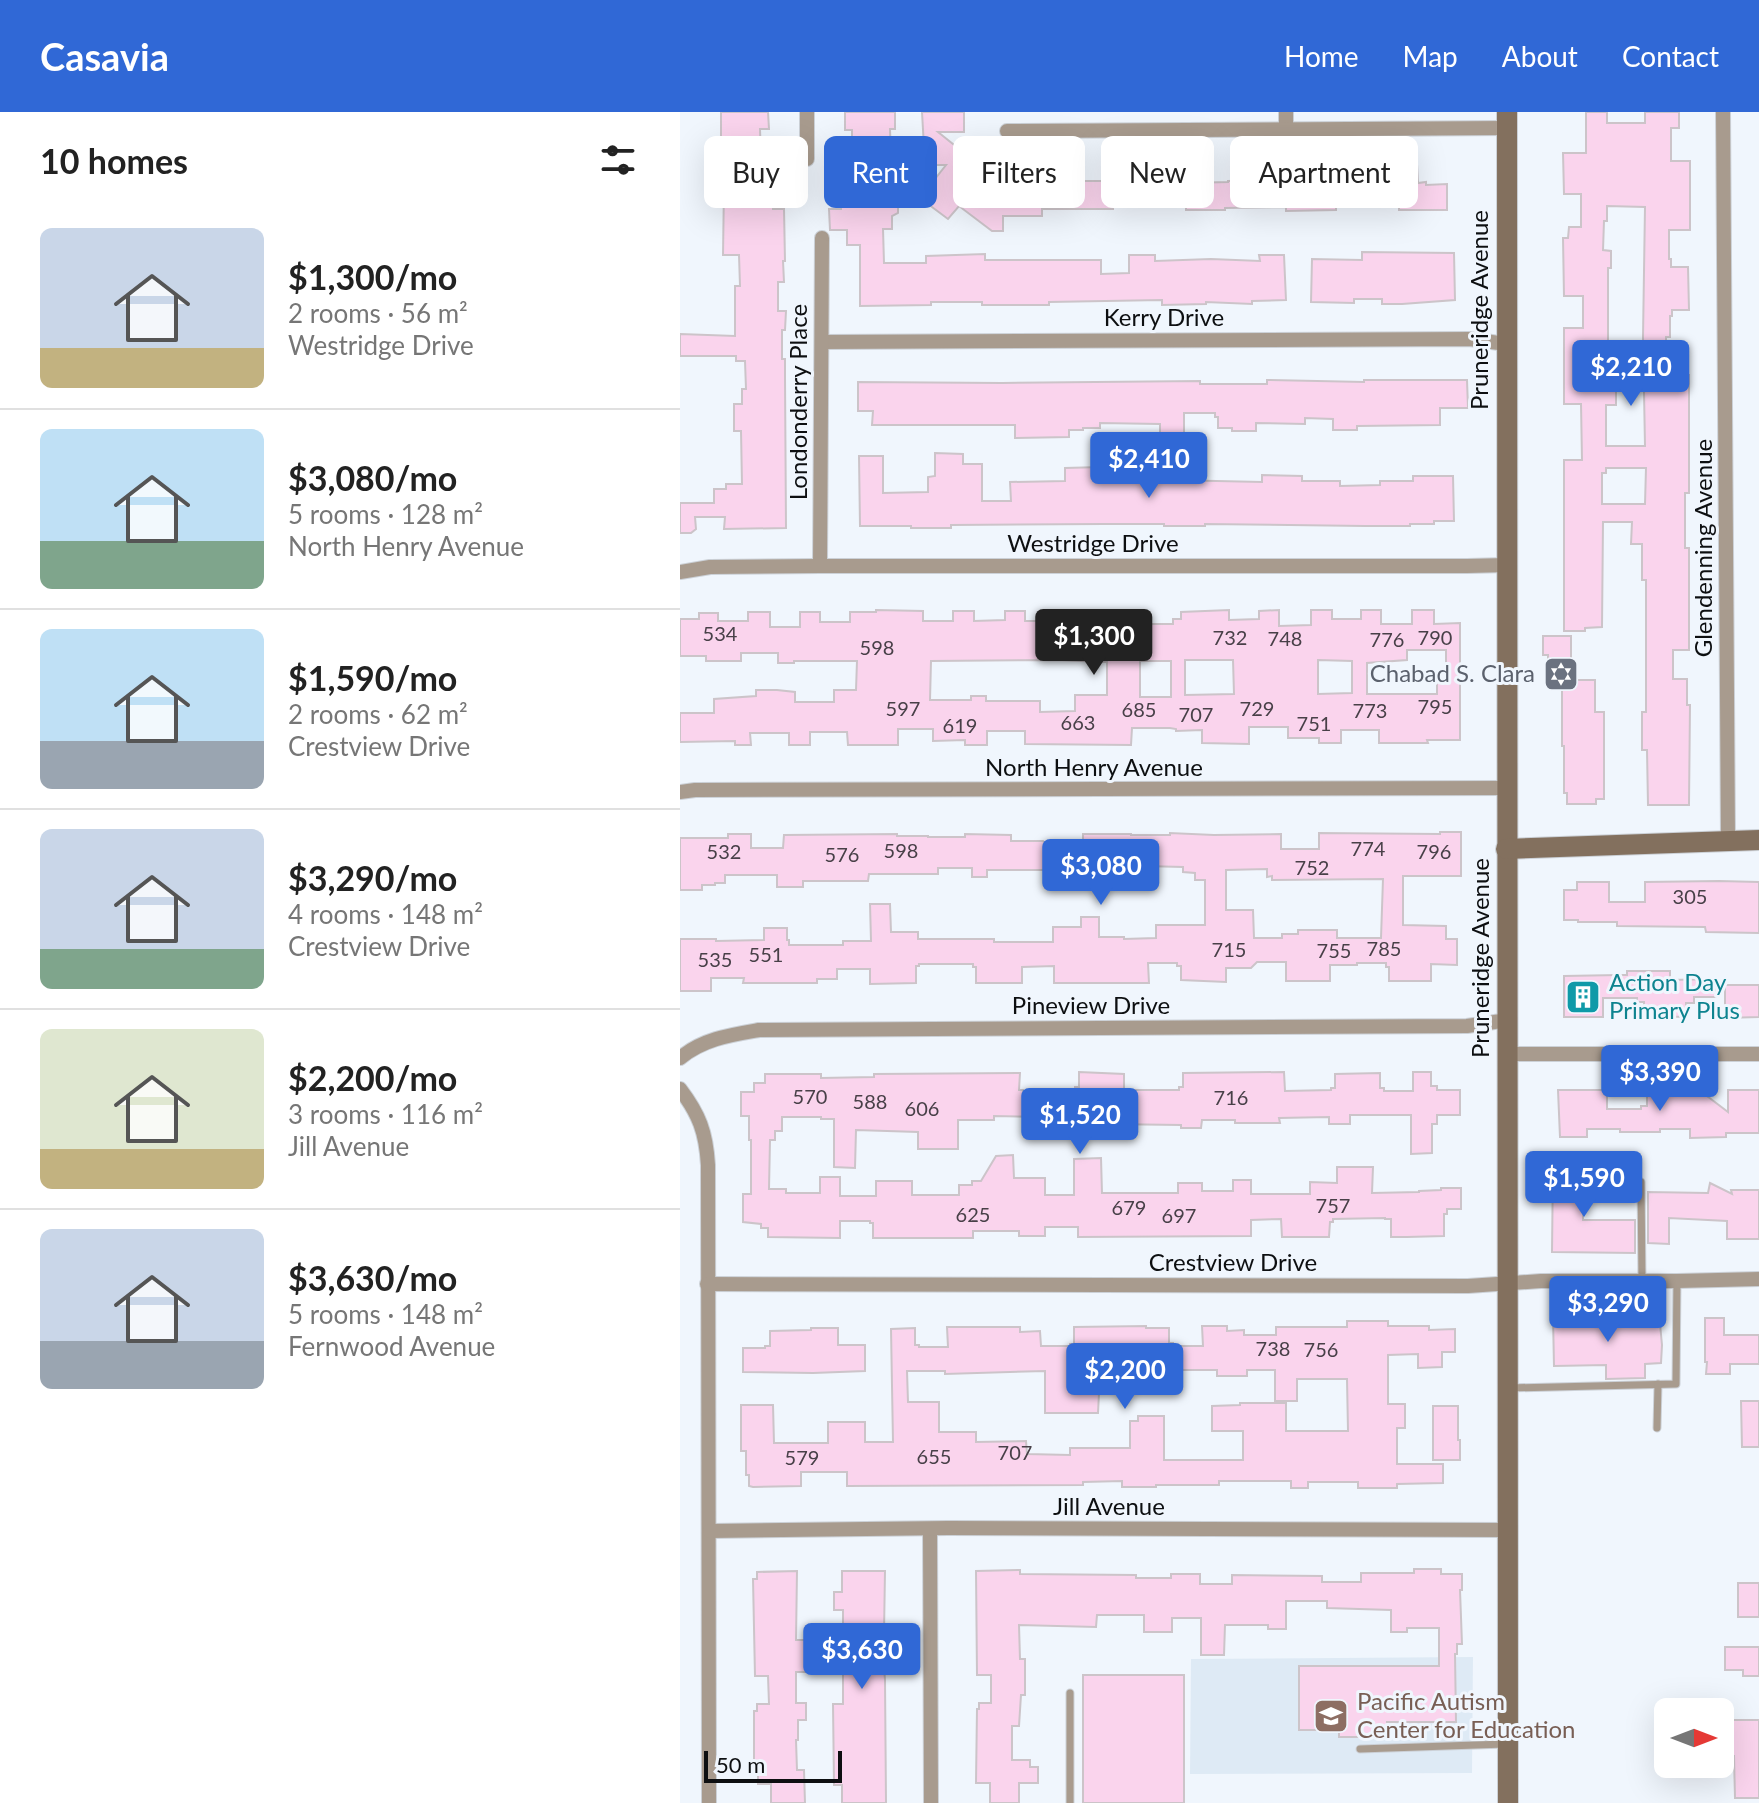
<!DOCTYPE html>
<meta charset="utf-8">
<style>
body{margin:0;font-family:Lato,sans-serif;background:#f2f2f2;color:#222;height:100vh;display:flex;flex-direction:column;font-size:30px;white-space:nowrap}
*{box-sizing:border-box;margin:0}
p{font-size:26px;color:#767676}
.icon{flex:none;width:44px;height:44px;fill:none;stroke:currentColor;stroke-width:2;stroke-linecap:round;stroke-linejoin:round}
.map{position:relative;flex:1;overflow:hidden}
.side{display:flex;flex-direction:column;background:#fff;width:680px}
.side>*{flex:none}
.guide{position:absolute;left:24px;top:24px;width:760px;height:72px;display:flex;gap:16px}
.needle{width:52px;rotate:90deg}
.fabs{position:absolute;left:974px;top:1586px;display:grid;gap:16px}
.fabs a{display:grid;place-items:center;width:80px;height:80px;border-radius:12px;background:#fff;box-shadow:0 8px 32px #0002;font-size:40px}
.scale{position:absolute;left:24px;bottom:20px;width:138px;box-sizing:border-box;padding-left:8px;border:4px solid #0d0f11;border-top:0;font-size:22px;line-height:28px;white-space:nowrap;color:#0d0f11;-webkit-text-stroke:6px #f0f6fd;paint-order:stroke}
.price{position:absolute;translate:-50% -68px;padding:0 18px;border-radius:8px;background:#3068d6;color:#fff;font-size:26px;line-height:52px;filter:drop-shadow(0 2px 4px #0008)}
.price::after{content:'';position:absolute;left:50%;top:48px;width:24px;height:18px;margin-left:-12px;background:inherit;clip-path:polygon(0 0,100% 0,50% 100%)}
.price.current{background:#222;color:#fff}
ul{padding:0;list-style:none}
li{display:flex;align-items:center;gap:24px;height:200px;padding:0 40px}
li+li{border-top:2px solid #e0e0e0}
li span{display:grid;place-items:center;flex:none;width:224px;height:160px;border-radius:12px;color:#555}
li>.icon{margin-inline-start:auto}
span .icon{width:96px;height:96px;fill:#fffc;stroke-width:1}
li b{font-size:34px}
h2{display:flex;justify-content:space-between;align-items:center;height:96px;padding:0 40px;font-size:34px}
.chip{padding:0 28px;border-radius:12px;background:#fff;box-shadow:0 8px 32px #0002;font-size:28px;line-height:72px}
.chip.current{background:#3068d6;color:#fff}
header{display:flex;align-items:center;gap:48px;box-sizing:border-box;height:112px;padding:0 40px;background:#3068d6;color:#fff}
header strong{font-size:38px}
nav{display:flex;gap:44px;margin-inline-start:auto;font-size:28px}
main{display:flex;flex:1;min-height:0}
.map>svg:first-child{display:block}
</style>
<header>
<strong>Casavia</strong>
<nav><a>Home</a><a>Map</a><a>About</a><a>Contact</a></nav>
</header>
<main>
<section class="side">
<h2>10 homes<svg class="icon" aria-label="filters" viewBox="0 0 24 24"><path d="M4 7h16M4 17h16"/><circle cx="9" cy="7" r="2"/><circle cx="15" cy="17" r="2"/></svg></h2>
<ul>
<li><span style="background:linear-gradient(#c9d6e8 75%,#c2b280 0)"><svg class="icon" aria-label="home" viewBox="0 0 24 24"><path d="M3 11l9-7 9 7M6 9v11h12V9"/></svg></span><div><b>$1,300/mo</b><p>2 rooms · 56 m²</p><p>Westridge Drive</p></div></li>
<li><span style="background:linear-gradient(#bfe0f5 70%,#7fa58c 0)"><svg class="icon" aria-label="home" viewBox="0 0 24 24"><path d="M3 11l9-7 9 7M6 9v11h12V9"/></svg></span><div><b>$3,080/mo</b><p>5 rooms · 128 m²</p><p>North Henry Avenue</p></div></li>
<li><span style="background:linear-gradient(#bfe0f5 70%,#9aa5b1 0)"><svg class="icon" aria-label="home" viewBox="0 0 24 24"><path d="M3 11l9-7 9 7M6 9v11h12V9"/></svg></span><div><b>$1,590/mo</b><p>2 rooms · 62 m²</p><p>Crestview Drive</p></div></li>
<li><span style="background:linear-gradient(#c9d6e8 75%,#7fa58c 0)"><svg class="icon" aria-label="home" viewBox="0 0 24 24"><path d="M3 11l9-7 9 7M6 9v11h12V9"/></svg></span><div><b>$3,290/mo</b><p>4 rooms · 148 m²</p><p>Crestview Drive</p></div></li>
<li><span style="background:linear-gradient(#dfe7d0 75%,#c2b280 0)"><svg class="icon" aria-label="home" viewBox="0 0 24 24"><path d="M3 11l9-7 9 7M6 9v11h12V9"/></svg></span><div><b>$2,200/mo</b><p>3 rooms · 116 m²</p><p>Jill Avenue</p></div></li>
<li><span style="background:linear-gradient(#c9d6e8 70%,#9aa5b1 0)"><svg class="icon" aria-label="home" viewBox="0 0 24 24"><path d="M3 11l9-7 9 7M6 9v11h12V9"/></svg></span><div><b>$3,630/mo</b><p>5 rooms · 148 m²</p><p>Fernwood Avenue</p></div></li>
</ul>
</section>
<div class="map">
<svg width="1079" height="1691" viewBox="0 0 1079 1691">
<rect width="100%" height="100%" fill="#f0f6fd"/>
<polygon fill="#deeaf5" points="793,1545 792,1661 510,1662 511,1547"/>
<g fill="#fad4ed" stroke="#ccc4c9" stroke-width="2" fill-rule="evenodd">
<polygon points="41,0 88,0 89,17 80,17 82,81 87,81 87,90 93,90 93,97 104,97 105,149 103,149 104,170 98,170 98,199 106,199 105,218 102,218 102,247 105,247 105,265 106,416 44,417 45,405 15,405 16,417 11,421 0,421 0,391 34,391 34,377 46,377 46,372 62,372 61,319 54,319 54,292 62,292 62,277 66,277 65,249 56,249 56,244 0,244 0,222 55,224 55,174 60,174 59,143 43,143 44,74 41,74"/>
<polygon points="165,0 215,0 215,17 210,17 212,77 212,87 218,90 218,101 212,104 212,117 203,117 204,151 246,151 246,144 305,142 305,148 421,148 421,162 449,161 449,143 475,143 475,149 531,147 580,149 579,143 604,143 606,188 572,189 572,192 526,190 526,192 482,193 482,188 369,190 369,193 302,193 302,190 251,190 251,193 180,194 180,133 167,133 167,118 150,118 149,97 161,97 161,89 166,89 165,80 172,79 172,18 165,18"/>
<polygon points="242,0 284,0 284,20 258,20 304,57 293,70 349,73 349,56 380,56 380,54 402,54 402,69 437,69 437,54 456,54 456,79 506,78 506,71 548,70 548,69 598,68 598,74 637,73 637,54 684,55 685,71 718,71 718,52 737,52 738,71 746,70 746,73 767,72 767,98 719,98 719,91 656,92 656,98 606,99 606,95 545,96 545,98 506,98 506,92 433,93 433,97 362,97 362,104 323,104 323,119 312,119 279,94 268,107 240,86 266,53 245,53"/>
<path d="M906 0H927V11H965V0H999V16H991V49H1010V118H989V147H991V155H1008L1009 198H992V204H990V225H986V262L1009 263V381H1005V436H1009V538H993V567H1007V593H1010L1009 693H968L967 638H962V600H966V468H962V432H951L952 410H923L922 515 905 516V519H884V348H902L901 292H884V216H903V184H884L883 126H888L889 115H901V82H884L883 41H906ZM927 94 965 95 963 225 965 334H926V293H936V268H928V156H931V139L923 138 924 109H927ZM926 356H966L965 392H922V361H926Z"/>
<polygon points="682,140 774,141 775,188 722,192 702,192 702,187 674,187 674,191 631,190 632,147 682,148"/>
<polygon points="587,268 684,270 684,268 787,268 788,296 760,296 760,313 677,314 677,318 653,318 653,307 625,306 625,312 576,311 576,319 552,319 552,316 538,316 538,305 535,305 535,301 504,301 504,324 480,324 480,312 420,311 420,316 403,316 403,318 389,318 389,325 335,326 335,313 192,313 193,299 178,299 178,270 322,271 520,269 520,272 587,272"/>
<polygon points="255,341 283,342 283,352 302,352 302,389 331,389 330,370 385,369 385,356 421,355 421,364 491,364 491,368 582,370 582,363 622,364 622,369 660,369 660,374 700,373 700,369 733,369 733,364 773,364 774,409 754,409 754,412 730,412 730,414 685,414 525,412 525,414 484,414 484,412 424,412 271,413 271,416 231,416 231,414 180,414 179,344 203,344 203,381 248,380 248,365 255,364"/>
<path d="M196 498 243 499V509H273V499H294V509L325 508V499H345V509H368V511L396 510V499L447 500 448 510H456V512H493V507H501V500L549 498V508L579 507V499L599 498V514L631 513V498H652V507H681V498H701V512H732V498H754V512L780 511V628H747L748 631H699V618H661V631H639V626H608V615H569V632L522 631V618L496 619V617L490 616H452L451 633 345 632V619H307V633H285V628L253 629V617H218V633H168L167 620H130V633H109V621H70L71 633H55V629L0 630V601H34V587L76 584V578H97L115 580V590H154V578H176L177 549H114V551H98V541H61V549H26V544H0V507H19V501H38V509H68V500H90V515H120V500H140V510H170V500H196ZM727 538H766V567H757V582H687V551L727 548ZM376 548 427 550V583H395V599L360 600V589H306V584H291V588H250L251 549ZM505 548H553L554 582 505 583ZM638 548 672 549V581L638 582ZM460 549H491V585H460Z"/>
<polygon points="863,524 891,524 891,556 894,556 894,568 915,568 915,600 924,600 924,687 916,687 916,692 887,692 887,681 884,681 884,634 882,634 882,577 872,577 872,572 868,572 868,543 863,543"/>
<path d="M760 720H781V764H723V813L766 814V827H777V853L751 852V869H709V855H706V851H677V853H650V869H606V850H577L571 856H546V870L501 868V854H497V851H468L469 871H374V854L342 855V871H296V855H293V852H239V854H236V871L190 872V857H157V867H137V871H63L64 866H31V879H0V827H36V829L84 828V816H107V828H109V833H163V829H191L190 792H210L211 820H238V827H314V830H373V815H401V805H419V825H444V827L476 826V813H525V768H515V761L503 760V755L464 754V758H444V765H420V769H371V758H307V765H292V756H258V762H189L188 769H123V775H97V763H45V771H35V773H22V778H0V726H48V722H71V736H103L104 723 217 722V724H248V725H285V722L331 723V729H363L365 731V737H403V722H451V723H490V721L534 723 601 722V737H639V721L760 722ZM587 757V765L592 764V768L703 767 701 826H657V818H618V822H602V826H574L573 798H546V758Z"/>
<polygon points="1039,769 1079,770 1079,821 1026,820 1025,815 937,814 937,810 898,810 898,808 884,808 884,778 897,778 897,770 929,770 929,790 965,790 965,770"/>
<polygon points="947,859 990,859 990,868 1036,867 1036,885 1014,885 1014,891 1006,891 1006,905 964,904 964,890 957,890 957,886 923,886 923,905 884,905 884,864 939,863 947,863"/>
<polygon points="1045,873 1079,873 1079,905 1045,906"/>
<polygon points="399,960 444,962 444,977 448,978 499,978 499,975 503,975 503,961 604,960 605,979 651,978 651,976 655,976 655,962 700,961 700,976 704,976 704,979 733,979 733,960 751,960 751,974 757,974 757,978 780,978 780,1003 757,1003 757,1012 752,1012 752,1041 731,1042 731,1003 670,1003 670,1012 649,1012 649,1005 599,1006 600,1011 555,1011 555,1008 522,1008 521,1016 501,1016 501,1013 427,1012 428,1004 425,1003 366,1002 366,1005 314,1004 314,1008 278,1008 278,1037 238,1037 238,1020 176,1018 175,1056 154,1055 154,1007 141,1007 141,1005 102,1005 102,1019 95,1019 95,1028 90,1028 89,1077 106,1077 106,1081 140,1081 140,1065 160,1065 160,1084 196,1084 196,1069 232,1069 232,1083 279,1083 279,1073 292,1073 292,1069 301,1069 316,1044 333,1043 334,1066 365,1066 365,1083 394,1083 394,1047 421,1046 422,1081 498,1081 498,1071 522,1071 522,1079 553,1079 553,1068 571,1068 571,1082 630,1082 630,1070 657,1071 657,1055 693,1055 692,1081 739,1080 739,1079 761,1078 761,1076 781,1076 781,1097 767,1097 767,1102 764,1102 764,1124 727,1125 711,1125 711,1107 705,1107 705,1106 653,1107 653,1110 650,1110 649,1125 602,1125 601,1107 571,1108 571,1124 398,1125 398,1115 365,1115 365,1124 339,1124 339,1119 293,1119 293,1126 193,1126 193,1111 190,1111 190,1109 160,1109 160,1126 88,1125 88,1116 81,1116 81,1112 63,1110 63,1082 71,1082 71,1028 69,1028 69,1004 61,1004 61,980 74,980 74,971 85,971 85,962 141,962 141,966 194,965 194,962 340,961 339,978 343,978 343,979 372,980 372,978 395,978 395,975 399,975"/>
<polygon points="967,977 1019,978 1048,1000 1048,978 1079,978 1079,1021 1046,1021 1046,1025 1010,1026 1010,1017 980,1017 980,1020 940,1020 940,1017 907,1017 907,1025 880,1025 878,978 927,978 927,997 961,997 961,994 967,994"/>
<polygon points="873,1053 904,1053 903,1108 955,1108 955,1141 872,1140"/>
<polygon points="1030,1071 1052,1082 1051,1078 1079,1078 1079,1127 1047,1127 1047,1109 989,1106 989,1132 968,1131 968,1080 1028,1081"/>
<polygon points="963,1202 964,1213 980,1212 982,1233 981,1251 965,1252 965,1266 926,1267 926,1253 874,1254 873,1205"/>
<polygon points="1025,1206 1044,1206 1044,1223 1079,1223 1079,1252 1050,1252 1050,1262 1026,1262 1027,1250 1025,1250"/>
<path d="M667 1209H708V1214H749V1218L775 1217V1240H762V1255L738 1256V1242L708 1243V1292H725V1316H717V1352H763V1371L717 1372V1376H678V1370H628V1376H611V1369H539V1373H476V1375H442V1369L403 1370V1373L167 1374V1360H121V1374L73 1375 69 1374V1363H66V1339H61V1293H93L94 1331H148V1310H185V1330H213L211 1217 235 1216V1233H239V1235H268L267 1215H340V1220L360 1219 361 1234H390V1232H394V1215L466 1214V1216H489V1231H493V1234H523L522 1214H547V1219L564 1218V1223H596V1215H667ZM467 1258H537V1264H567V1258H595V1289H617V1267H667L668 1319H606V1291H560V1293L532 1294V1319H563V1348H484V1304H458V1309H450V1336H390V1343L347 1342 346 1329 296 1330V1320H259V1290H228L227 1259H265V1262L365 1259V1301H418L419 1281H467Z"/>
<polygon points="131,1216 158,1216 158,1233 185,1233 185,1259 133,1261 63,1260 63,1236 85,1236 85,1234 90,1234 90,1219 131,1218"/>
<polygon points="1061,1289 1079,1289 1079,1335 1062,1335"/>
<polygon points="753,1294 778,1294 778,1328 780,1328 780,1348 753,1348"/>
<polygon points="734,1457 761,1457 761,1462 782,1462 782,1478 780,1478 782,1532 777,1532 777,1542 775,1542 776,1610 707,1610 707,1622 680,1622 680,1625 659,1625 659,1618 619,1618 619,1554 759,1554 759,1516 727,1516 727,1520 711,1520 711,1498 647,1496 647,1489 606,1489 606,1517 588,1517 588,1513 545,1513 544,1543 521,1543 521,1506 492,1506 492,1520 464,1520 464,1503 417,1503 416,1515 339,1513 340,1547 345,1547 345,1583 341,1583 339,1614 332,1614 332,1648 350,1648 350,1655 358,1655 358,1671 339,1671 339,1691 310,1691 310,1671 296,1671 297,1597 299,1597 299,1591 311,1591 311,1563 297,1563 296,1459 340,1458 340,1462 456,1463 456,1466 491,1466 491,1462 520,1462 520,1472 552,1472 552,1463 642,1464 642,1470 681,1470 681,1461 734,1461"/>
<polygon points="117,1459 116,1528 132,1528 132,1560 116,1560 116,1591 126,1591 126,1608 118,1608 118,1628 116,1628 117,1658 124,1658 125,1691 91,1691 91,1672 78,1672 78,1652 74,1652 74,1599 77,1599 77,1592 89,1592 88,1564 75,1564 73,1467 77,1467 77,1460"/>
<polygon points="162,1459 205,1459 204,1521 201,1521 202,1555 204,1555 205,1568 206,1691 162,1691 162,1673 154,1673 153,1592 163,1592 163,1498 154,1498 154,1480 162,1480"/>
<rect x="1058" y="1471" width="21" height="34"/>
<polygon points="1045,1535 1079,1535 1079,1564 1063,1564 1063,1558 1045,1558"/>
<rect x="403" y="1563" width="101" height="128"/>
<polygon points="1042,1608 1079,1608 1079,1686 1055,1686 1054,1644 1042,1644"/>
</g>
<g fill="none" stroke-linecap="round" stroke-linejoin="round">
<g stroke="#ccd1d7" stroke-width="9">
<g id="lane">
<polyline points="911,1071 961,1070 962,1168"/>
<polyline points="829,1276 996,1272 997,1169"/>
<polyline points="977,1316 978,1272"/>
<polyline points="390,1581 390,1691"/>
<polyline points="680,1637 825,1632"/>
</g>
</g>
<g stroke="#ccd1d7" stroke-width="16">
<g id="street">
<polyline points="127,0 127,47"/>
<polyline points="606,0 606,18"/>
<polyline points="1043,0 1048,728"/>
<polyline points="327,19 827,16"/>
<polyline points="142,230 790,227 826,232"/>
<polyline points="140,454 142,126"/>
<polyline points="0,460 30,455 140,454 787,454 827,453"/>
<polyline points="0,680 15,678 827,676"/>
<polyline points="828,942 1079,942"/>
<path d="M0 946C23 927 50 923 79 918L787 914 828 908"/>
<path d="M0 977C19 1002 26 1020 28 1053L29 1691"/>
<polyline points="27,1172 788,1174 861,1169 997,1169 1079,1167"/>
<polyline points="250,1417 251,1691"/>
<polyline points="30,1419 268,1416 827,1418"/>
</g>
</g>
<g stroke="#ccd1d7" stroke-width="22">
<g id="secondary">
<polyline points="827,0 828,1691"/>
<polyline points="826,737 1079,728"/>
</g>
</g>
<use href="#lane" stroke="#a89b8e" stroke-width="7"/>
<use href="#street" stroke="#a89b8e" stroke-width="14"/>
<use href="#secondary" stroke="#83705e" stroke-width="20"/>
</g>
<defs>
<g id="synagogue-square" transform="scale(1.8)"><rect x="-9" y="-9" width="18" height="18" rx="4" fill="#6b7280" stroke="#f0f6fd"/><path d="M0-6.5L5.6 3.2H-5.6ZM0 6.5L5.6-3.2H-5.6Z" fill="#fff"/></g>
<g id="building-square" transform="scale(1.8)"><rect x="-9" y="-9" width="18" height="18" rx="4" fill="#0f9aa8" stroke="#f0f6fd"/><path d="M-4-6H4V6H1V3H-1V6H-4ZM-2.5-4.3h1.7v1.8h-1.7ZM.8-4.3h1.7v1.8H.8ZM-2.5-1h1.7V.8h-1.7ZM.8-1h1.7V.8H.8Z" fill="#fff"/></g>
<g id="school-square" transform="scale(1.8)"><rect x="-9" y="-9" width="18" height="18" rx="4" fill="#8d6e63" stroke="#f0f6fd"/><path d="M0-5L7-2L0 1L-7-2ZM-4 1L0 2.5L4 1V4Q0 6-4 4Z" fill="#fff"/></g>
</defs>
<g fill-rule="evenodd">
<use href="#synagogue-square" x="881" y="562"/>
<use href="#building-square" x="903" y="885"/>
<use href="#school-square" x="651" y="1604"/>
</g>
<g text-anchor="middle" stroke-width="6" stroke-linejoin="round" paint-order="stroke">
<g font-size="20" fill="#484048">
<text x="40" y="529">534</text>
<text x="550" y="533">732</text>
<text x="755" y="533">790</text>
<text x="605" y="534">748</text>
<text x="707" y="535">776</text>
<text x="197" y="543">598</text>
<text x="755" y="602">795</text>
<text x="223" y="604">597</text>
<text x="577" y="604">729</text>
<text x="459" y="605">685</text>
<text x="690" y="606">773</text>
<text x="516" y="610">707</text>
<text x="398" y="618">663</text>
<text x="634" y="619">751</text>
<text x="280" y="621">619</text>
<text x="688" y="744">774</text>
<text x="221" y="746">598</text>
<text x="44" y="747">532</text>
<text x="754" y="747">796</text>
<text x="162" y="750">576</text>
<text x="632" y="763">752</text>
<text x="1010" y="792">305</text>
<text x="704" y="844">785</text>
<text x="549" y="845">715</text>
<text x="654" y="846">755</text>
<text x="86" y="850">551</text>
<text x="35" y="855">535</text>
<text x="130" y="992">570</text>
<text x="551" y="993">716</text>
<text x="190" y="997">588</text>
<text x="242" y="1004">606</text>
<text x="653" y="1101">757</text>
<text x="449" y="1103">679</text>
<text x="293" y="1110">625</text>
<text x="499" y="1111">697</text>
<text x="593" y="1244">738</text>
<text x="641" y="1245">756</text>
<text x="335" y="1348">707</text>
<text x="254" y="1352">655</text>
<text x="122" y="1353">579</text>
</g>
<g font-size="24" fill="#0d0f11" stroke="#f0f6fd">
<text transform="translate(800 198) rotate(-90)" y="8">Pruneridge Avenue</text>
<text x="484" y="214">Kerry Drive</text>
<text transform="translate(119 290) rotate(-90)" y="8">Londonderry Place</text>
<text x="413" y="440">Westridge Drive</text>
<text transform="translate(1024 436) rotate(-90)" y="8">Glendenning Avenue</text>
<text x="414" y="664">North Henry Avenue</text>
<text transform="translate(801 846) rotate(-90)" y="8">Pruneridge Avenue</text>
<text x="411" y="902">Pineview Drive</text>
<text x="553" y="1159">Crestview Drive</text>
<text x="429" y="1403">Jill Avenue</text>
</g>
<g font-size="24" fill="#5b616d" stroke="#f0f6fd" text-anchor="end">
<text x="855" y="570">Chabad S. Clara</text>
</g>
<g font-size="24" fill="#0d838f" stroke="#f0f6fd" text-anchor="start">
<text x="929" y="879">Action Day<tspan x="929" dy="28">Primary Plus</tspan></text>
</g>
<g font-size="24" fill="#785e54" stroke="#f0f6fd" text-anchor="start">
<text x="677" y="1598">Pacific Autism<tspan x="677" dy="28">Center for Education</tspan></text>
</g>
</g>
</svg>
<div class="fabs">
<a><svg class="needle" viewBox="-14 -14 28 28"><path d="M0-13l5 13h-10z" fill="#e53935"/><path d="M0 13l5-13h-10z" fill="#767676"/></svg></a>
</div>
<div class="scale">50 m</div>
<b class="price" style="left:951px;top:296px">$2,210</b>
<b class="price" style="left:469px;top:388px">$2,410</b>
<b class="price current" style="left:414px;top:565px">$1,300</b>
<b class="price" style="left:421px;top:795px">$3,080</b>
<b class="price" style="left:980px;top:1001px">$3,390</b>
<b class="price" style="left:400px;top:1044px">$1,520</b>
<b class="price" style="left:904px;top:1107px">$1,590</b>
<b class="price" style="left:928px;top:1232px">$3,290</b>
<b class="price" style="left:445px;top:1299px">$2,200</b>
<b class="price" style="left:182px;top:1579px">$3,630</b>
<div class="guide">
<a class="chip">Buy</a>
<a class="chip current">Rent</a>
<a class="chip">Filters</a>
<a class="chip">New</a>
<a class="chip">Apartment</a>
</div>
</div>
</main>
